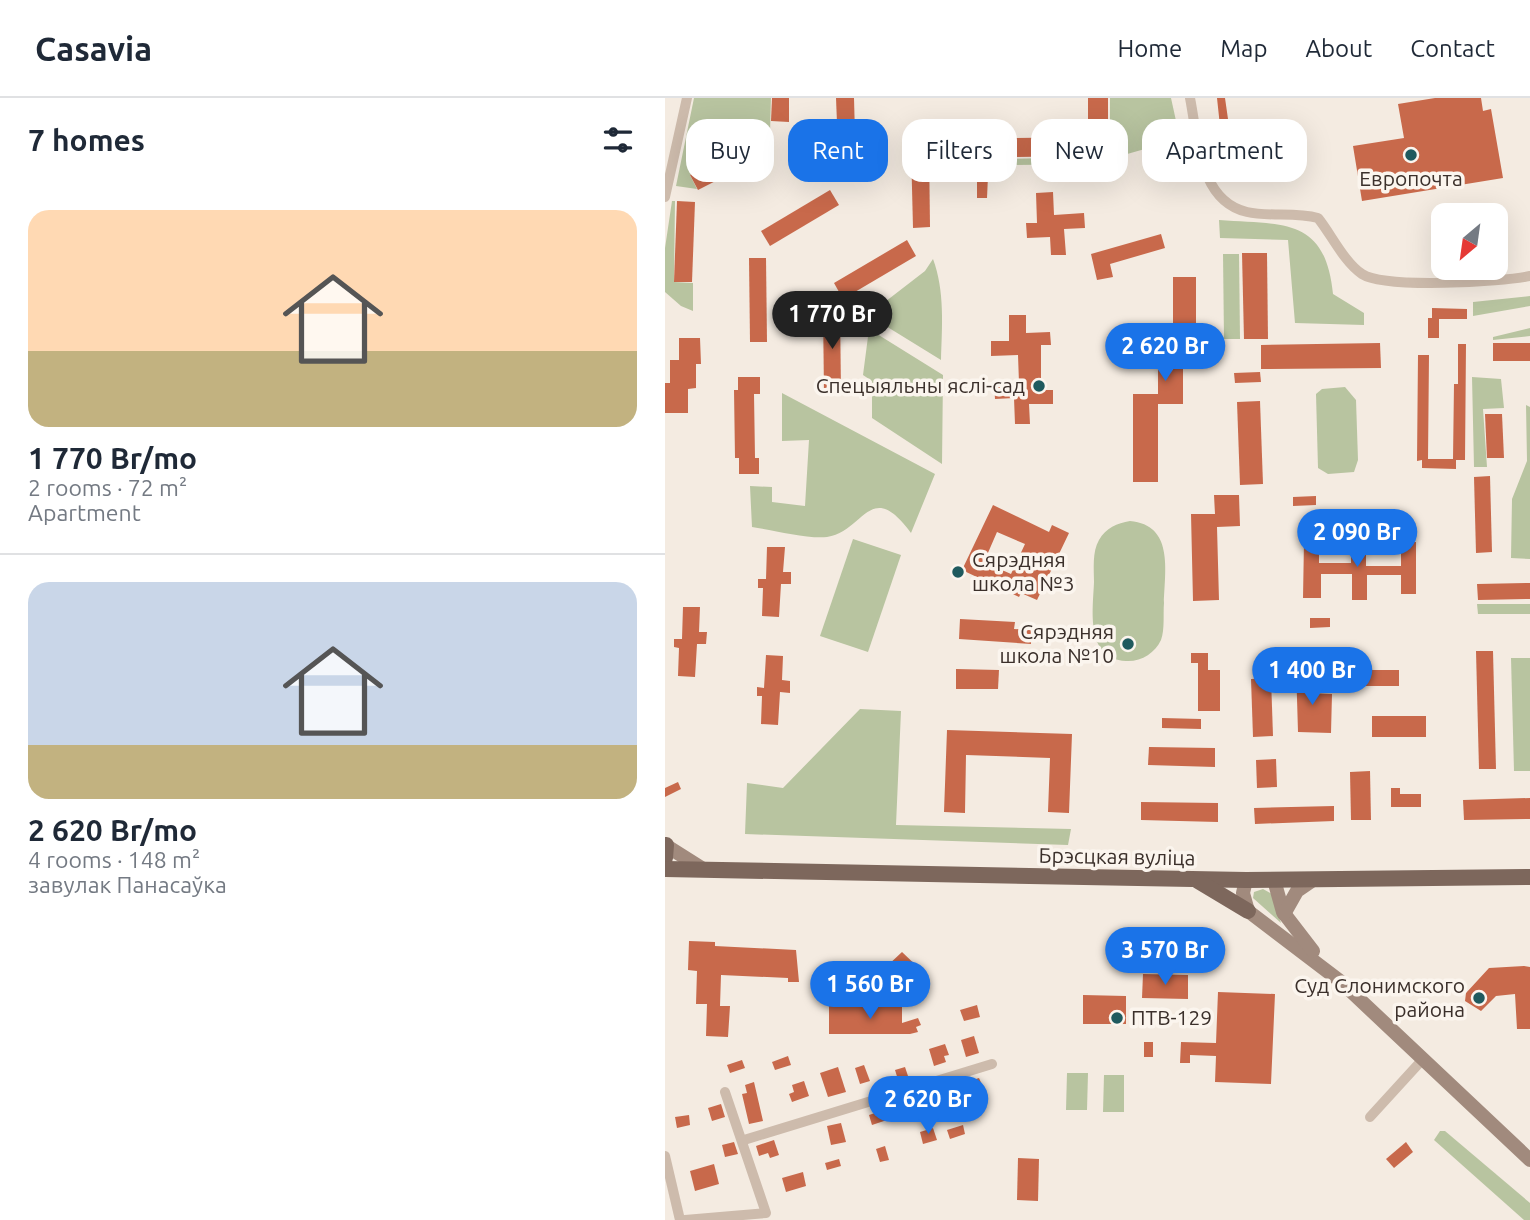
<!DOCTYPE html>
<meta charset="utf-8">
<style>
body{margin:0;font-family:Ubuntu,sans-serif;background:#f2f2f3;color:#1f2937;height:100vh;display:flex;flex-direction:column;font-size:26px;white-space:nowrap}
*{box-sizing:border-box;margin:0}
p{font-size:23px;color:#747a83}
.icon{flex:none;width:38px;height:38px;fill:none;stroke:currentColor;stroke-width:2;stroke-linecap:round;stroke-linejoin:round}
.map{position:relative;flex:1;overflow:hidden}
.panel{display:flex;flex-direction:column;background:#fff;width:665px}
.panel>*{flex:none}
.hud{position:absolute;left:21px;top:21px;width:665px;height:63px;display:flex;gap:14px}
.needle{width:46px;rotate:209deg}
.controls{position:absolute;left:766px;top:105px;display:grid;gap:14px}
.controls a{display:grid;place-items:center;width:77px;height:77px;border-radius:14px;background:#fff;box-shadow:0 7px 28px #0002;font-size:35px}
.price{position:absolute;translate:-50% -60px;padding:0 16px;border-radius:24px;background:#1a73e8;color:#fff;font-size:23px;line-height:46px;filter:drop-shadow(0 2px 4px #0008)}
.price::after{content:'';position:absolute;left:50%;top:42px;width:21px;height:16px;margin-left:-10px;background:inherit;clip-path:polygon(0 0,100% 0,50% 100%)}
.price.active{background:#222;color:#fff}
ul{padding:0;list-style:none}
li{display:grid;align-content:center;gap:14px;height:371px;padding:0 28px}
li+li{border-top:2px solid #e0e1e3}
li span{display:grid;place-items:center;height:217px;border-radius:21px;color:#555}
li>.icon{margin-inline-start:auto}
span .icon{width:126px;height:126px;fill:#fffc;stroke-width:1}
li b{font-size:30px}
h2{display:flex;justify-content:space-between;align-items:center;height:84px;padding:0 28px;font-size:30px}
.chip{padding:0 24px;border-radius:21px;background:#fff;box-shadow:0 7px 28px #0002;font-size:24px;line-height:63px}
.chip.active{background:#1a73e8;color:#fff}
header{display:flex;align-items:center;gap:42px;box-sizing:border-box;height:98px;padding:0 35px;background:#fff;border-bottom:2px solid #e0e1e3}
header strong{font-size:33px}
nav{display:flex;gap:38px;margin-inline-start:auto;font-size:24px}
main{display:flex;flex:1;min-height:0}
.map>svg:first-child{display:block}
</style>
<header>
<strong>Casavia</strong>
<nav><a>Home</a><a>Map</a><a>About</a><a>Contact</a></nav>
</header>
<main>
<section class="panel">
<h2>7 homes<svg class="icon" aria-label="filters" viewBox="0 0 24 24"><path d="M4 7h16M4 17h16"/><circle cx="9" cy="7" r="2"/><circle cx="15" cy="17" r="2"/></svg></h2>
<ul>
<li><span style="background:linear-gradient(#ffd9b3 65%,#c2b280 0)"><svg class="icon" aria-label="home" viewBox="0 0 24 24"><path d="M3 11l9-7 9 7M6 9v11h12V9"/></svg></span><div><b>1 770 Br/mo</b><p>2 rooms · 72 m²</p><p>Apartment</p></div></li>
<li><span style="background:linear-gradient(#c9d6e8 75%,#c2b280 0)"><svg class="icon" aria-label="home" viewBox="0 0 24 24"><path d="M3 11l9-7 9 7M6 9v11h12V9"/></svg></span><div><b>2 620 Br/mo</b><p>4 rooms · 148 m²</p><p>завулак Панасаўка</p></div></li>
</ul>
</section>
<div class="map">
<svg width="865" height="1122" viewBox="0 0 865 1122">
<rect width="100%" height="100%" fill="#f4ebe1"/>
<g fill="#b8c4a0">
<polygon points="29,0 106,0 105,35 25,77 32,91 11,88"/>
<polygon points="445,0 506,0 515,41 427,66 341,67 341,61 426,59 426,40 445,39"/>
<polygon points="7,103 10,103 9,184 28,185 28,213 16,208 0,194 0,150"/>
<path d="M554 122C618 127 660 118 668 196L699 215V227L630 225 623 142 555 140Z"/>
<polygon points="558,156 574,156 575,241 559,241"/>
<path d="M268 161C280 193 277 229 276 262L203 217 260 173Z"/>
<polygon points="865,198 865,208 808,218 808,204"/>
<polygon points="865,230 865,238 828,242 828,239"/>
<polygon points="204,231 278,277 277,366 207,320 207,283 198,277"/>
<polygon points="807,279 836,281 839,310 818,311 822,369 809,369"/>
<polygon points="680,289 691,302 693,362 689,374 663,376 653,370 651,296 657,291"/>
<path d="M117 295 270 376 246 435C205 379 199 434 162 439 142 441 108 432 87 429L85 388 107 389V404L140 408 144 342 117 343Z"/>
<polygon points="861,307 865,309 865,461 846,460 847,401 862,363"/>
<path d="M465 423C509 427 500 472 499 505 498 516 500 531 496 542 490 555 476 564 461 563 420 561 428 512 429 484 429 471 427 454 434 442 441 430 452 425 465 423Z"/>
<polygon points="188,441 236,457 203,554 155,538"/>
<polygon points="812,506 865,506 865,516 813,516"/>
<polygon points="846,560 865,560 865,673 849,673"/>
<polygon points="195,611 236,613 231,727 406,731 403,747 80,736 82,685 118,690"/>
<polygon points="598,791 607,796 616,825 588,800 589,794"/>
<polygon points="402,975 423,975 422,1012 401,1012"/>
<polygon points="439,977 459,977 459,1014 438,1014"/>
<polygon points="775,1033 780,1033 865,1105 865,1122 859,1122 769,1042"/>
</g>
<g fill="#c8694b" fill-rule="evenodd">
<polygon points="107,0 124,0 124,24 106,23"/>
<polygon points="171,0 189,0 191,75 174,75"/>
<rect x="423" y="0" width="20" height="38"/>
<polygon points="552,0 560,0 566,42 550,43 549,29 555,28"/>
<polygon points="770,0 816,0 818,13 826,11 838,80 697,103 688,48 739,40 733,6"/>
<polygon points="101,38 109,53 33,92 25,77"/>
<polygon points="424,39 424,58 350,59 350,40"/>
<polygon points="264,49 265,129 248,130 246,50"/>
<polygon points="312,49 321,50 321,61 311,61"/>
<polygon points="563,60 567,75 551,79 547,64"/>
<polygon points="312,78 323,78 322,100 312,100"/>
<polygon points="165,92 174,107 105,148 96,133"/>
<polygon points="388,94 389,117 419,115 420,130 399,131 401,157 386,157 385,139 362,140 361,125 372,125 371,95"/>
<polygon points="12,103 30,104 27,184 9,184"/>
<polygon points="496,136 500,150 445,166 448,179 432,182 426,156"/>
<polygon points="242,142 251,158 178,201 169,185"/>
<polygon points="577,155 602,155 603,241 579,241"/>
<polygon points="84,160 101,160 102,244 85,244"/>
<polygon points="508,179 531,179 531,261 518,261 518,306 493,306 493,384 468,384 468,296 493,296 493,272 508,272"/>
<polygon points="767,210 802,211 802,221 774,221 774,240 763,240 763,220 767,220"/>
<polygon points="158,211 175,211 176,295 159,295"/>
<polygon points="344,217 361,217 361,235 385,234 386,247 376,247 376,292 388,292 388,306 364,306 365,326 350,326 349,300 330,301 329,285 354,285 353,257 326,258 326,243 344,243"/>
<polygon points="14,240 35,240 36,266 31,266 31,290 23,291 23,315 0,315 0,285 5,285 5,262 14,262"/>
<polygon points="715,245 716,270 596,271 596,247"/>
<rect x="828" y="245" width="37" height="18"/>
<polygon points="793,246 801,246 800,362 791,362 791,371 757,370 757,362 752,363 753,257 764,257 763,361 788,361 789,286 793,286"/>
<polygon points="595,274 596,284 570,285 569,275"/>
<polygon points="73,279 95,279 95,296 89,296 90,360 94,360 94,376 74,376 74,360 70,360 69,292 73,292"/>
<polygon points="595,303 598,386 575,387 572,304"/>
<polygon points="820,316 837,316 839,360 822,360"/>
<polygon points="825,378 827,454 811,455 809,379"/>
<polygon points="549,397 574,397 575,428 552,429 554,502 528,503 526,416 550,416"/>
<polygon points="651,398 651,407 628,408 628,399"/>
<path d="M328 407 384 434 387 427 404 435 372 502 356 495 354 499 297 472ZM332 434 360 446 346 476 319 464Z"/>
<polygon points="686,440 701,440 701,468 736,468 736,444 751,444 751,496 736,496 736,477 702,477 702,502 687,502 687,476 656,476 656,500 638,500 639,443 654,443 654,465 686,465"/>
<polygon points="102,449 120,449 118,474 126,474 126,486 116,486 114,519 97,518 98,490 93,490 93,481 101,481"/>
<polygon points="865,485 865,501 813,502 812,486"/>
<polygon points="18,509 35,509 34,534 42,534 41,546 32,546 30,579 13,578 14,550 9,549 9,541 17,541"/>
<polygon points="645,520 665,520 665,529 645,530"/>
<polygon points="295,521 350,524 349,531 366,532 366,546 294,541"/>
<polygon points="811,553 828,553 831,671 814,671"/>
<polygon points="526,555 543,555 543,572 555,572 555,613 533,613 533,565 526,565"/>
<polygon points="101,557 118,558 117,582 125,583 125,595 115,594 113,627 96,626 97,598 92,598 92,589 99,590"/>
<polygon points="641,566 642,595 667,596 666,635 633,634 631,567"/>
<polygon points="291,571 334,572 333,591 291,591"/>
<rect x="677" y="572" width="57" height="16"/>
<polygon points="606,580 608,638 588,639 586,581"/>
<rect x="707" y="618" width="54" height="21"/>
<polygon points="497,620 536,621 536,631 497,630"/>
<polygon points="282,632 407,636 404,715 383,714 385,660 301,657 300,715 279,714"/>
<polygon points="484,649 550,650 550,669 483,667"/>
<polygon points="611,661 612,689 592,690 591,662"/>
<polygon points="705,673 706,722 686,722 685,674"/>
<polygon points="13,684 16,691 0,699 0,690"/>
<polygon points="726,690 735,690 735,696 756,696 756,709 726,709"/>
<polygon points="865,700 865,721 799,722 798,702"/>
<polygon points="476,704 553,705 553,724 476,722"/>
<polygon points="669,708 669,723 590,726 589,710"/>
<polygon points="24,843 50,844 50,848 131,852 134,884 123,884 123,880 56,877 55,908 65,908 63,939 41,938 42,906 31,906 32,873 23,872"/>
<polygon points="237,854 258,874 245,890 220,885 212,891 205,884"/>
<polygon points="859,868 865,869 865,931 852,931 850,896 831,898 816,913 800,903 801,895 824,870"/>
<polygon points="478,876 523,877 523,901 477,900"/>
<polygon points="553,894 610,896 606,986 550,984 551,958 525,957 525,965 515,965 516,944 551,945"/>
<polygon points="418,897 461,898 461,926 418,926"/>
<polygon points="312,907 315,919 299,923 295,912"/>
<polygon points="164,908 237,908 237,925 253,920 256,927 251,929 253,934 245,936 164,936"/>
<polygon points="309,938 314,955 301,959 296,942"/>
<rect x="479" y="944" width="9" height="15"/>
<polygon points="280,946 284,957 279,958 281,964 269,968 264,951"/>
<polygon points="123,958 126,967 110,972 107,964"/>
<polygon points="77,962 80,970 65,975 62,967"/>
<polygon points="199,967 205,983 195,986 190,970"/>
<polygon points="173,969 181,994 163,999 155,975"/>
<polygon points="240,969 244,981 234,985 230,972"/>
<polygon points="314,980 318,989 290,998 292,1003 278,1009 272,994"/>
<polygon points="139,983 144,998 127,1004 124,996 129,994 127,987"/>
<polygon points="89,984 98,1023 84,1026 77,996 82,995 80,987"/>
<polygon points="256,998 262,1016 241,1022 236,1004"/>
<polygon points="56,1006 60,1019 47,1023 43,1010"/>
<polygon points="222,1011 225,1021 207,1027 204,1017"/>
<polygon points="24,1017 25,1027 12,1030 10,1019"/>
<polygon points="176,1025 181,1044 166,1047 162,1028"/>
<polygon points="298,1027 300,1036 285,1041 282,1032"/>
<polygon points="268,1030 272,1042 258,1046 255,1034"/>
<polygon points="109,1042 114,1057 105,1060 103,1055 94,1058 91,1048"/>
<polygon points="69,1044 73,1056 60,1059 57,1047"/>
<polygon points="741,1044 748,1054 729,1070 721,1061"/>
<polygon points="220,1048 224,1062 215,1064 211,1051"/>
<polygon points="353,1060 374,1061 373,1103 352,1102"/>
<polygon points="174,1061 176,1068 162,1072 160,1065"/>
<polygon points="49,1066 54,1086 30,1093 25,1073"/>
<polygon points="138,1074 141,1088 121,1094 117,1080"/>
</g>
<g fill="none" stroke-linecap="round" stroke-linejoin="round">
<g stroke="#cdbbac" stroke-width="10">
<path d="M525 0C533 40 534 103 582 114 605 119 630 114 653 120 666 136 679 164 697 176 720 191 836 184 865 178"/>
<polyline points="0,99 22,0"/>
<polyline points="705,1019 758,961"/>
<polyline points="79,1042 327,966"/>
<polyline points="0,1058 15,1122"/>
<polyline points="20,1122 101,1115 60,994"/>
</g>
<g stroke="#a18a7d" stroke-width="14">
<polyline points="0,747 38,771"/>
<polyline points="581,782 578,795 583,813 675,883 865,1062"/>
<polyline points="609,782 618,814 648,853"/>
<polyline points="619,816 632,793 648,782"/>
</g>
<g stroke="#7d675c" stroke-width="16">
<polyline points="0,760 1,747"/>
<polyline points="0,771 581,782 865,779"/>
<polyline points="533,783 583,813"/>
</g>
</g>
<g fill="#1f5a5e" stroke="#fbf5ee" stroke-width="2.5">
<circle cx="746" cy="57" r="7"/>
<circle cx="374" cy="288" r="7"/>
<circle cx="293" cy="474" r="7"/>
<circle cx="463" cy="546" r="7"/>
<circle cx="814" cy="900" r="7"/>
<circle cx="452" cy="920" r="7"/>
</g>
<g text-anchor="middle" stroke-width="7" stroke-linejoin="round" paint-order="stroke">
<g font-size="21" fill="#3b302b" stroke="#fbf5ee" text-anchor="end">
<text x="746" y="88" text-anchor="middle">Европочта</text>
<text x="360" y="295">Спецыяльны яслі-сад</text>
<text x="307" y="469" text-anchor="start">Сярэдняя<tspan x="307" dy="24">школа №3</tspan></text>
<text x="449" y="541">Сярэдняя<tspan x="449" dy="24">школа №10</tspan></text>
<text x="800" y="895">Суд Слонимского<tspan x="800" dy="24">района</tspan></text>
<text x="466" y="927" text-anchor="start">ПТВ-129</text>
</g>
<g font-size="21" fill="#3b302b" stroke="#fbf5ee">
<text transform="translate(452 759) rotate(1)" y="7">Брэсцкая вуліца</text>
</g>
</g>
</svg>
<div class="controls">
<a><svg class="needle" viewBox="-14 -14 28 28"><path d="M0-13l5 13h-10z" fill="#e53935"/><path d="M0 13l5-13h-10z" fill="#747a83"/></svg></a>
</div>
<b class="price active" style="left:167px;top:253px">1 770 Br</b>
<b class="price" style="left:500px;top:285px">2 620 Br</b>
<b class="price" style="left:692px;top:471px">2 090 Br</b>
<b class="price" style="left:647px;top:609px">1 400 Br</b>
<b class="price" style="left:500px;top:889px">3 570 Br</b>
<b class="price" style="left:205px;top:923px">1 560 Br</b>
<b class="price" style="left:263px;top:1038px">2 620 Br</b>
<div class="hud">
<a class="chip">Buy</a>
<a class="chip active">Rent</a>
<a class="chip">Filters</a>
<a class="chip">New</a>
<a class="chip">Apartment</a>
</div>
</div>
</main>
